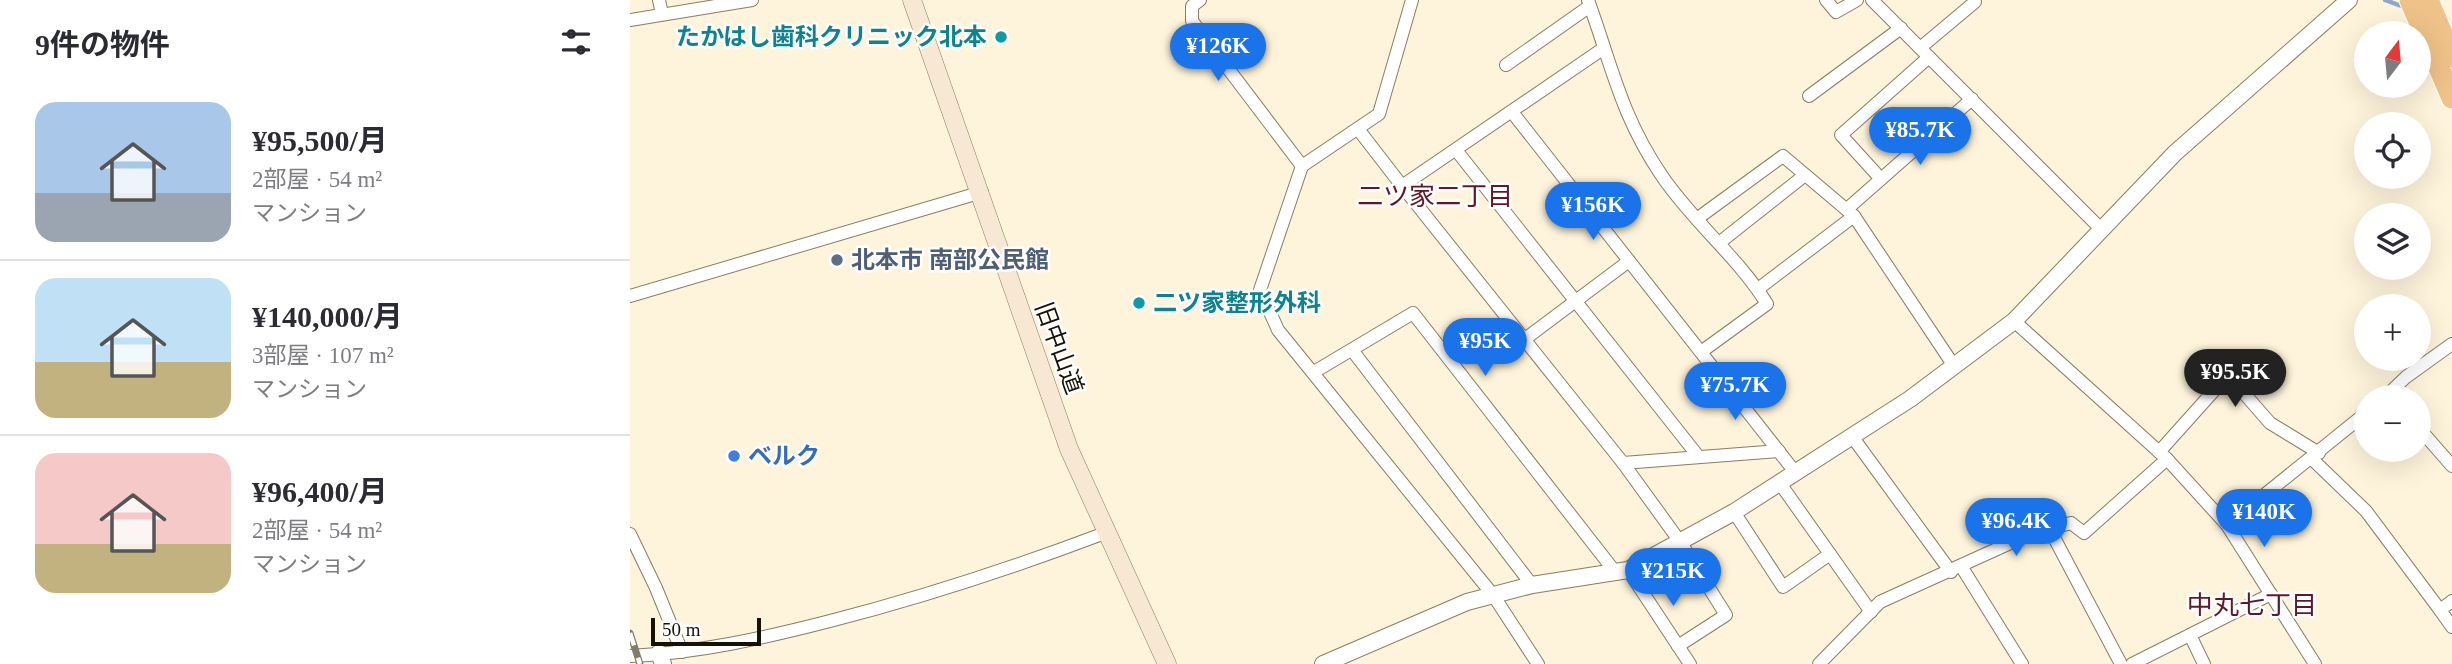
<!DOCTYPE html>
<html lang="ja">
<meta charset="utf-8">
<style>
body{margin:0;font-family:"Times New Roman","Noto Sans JP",serif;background:#f7f7f7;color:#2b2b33;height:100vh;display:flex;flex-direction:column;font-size:26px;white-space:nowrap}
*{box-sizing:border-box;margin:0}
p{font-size:23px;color:#7c7c81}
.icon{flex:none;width:38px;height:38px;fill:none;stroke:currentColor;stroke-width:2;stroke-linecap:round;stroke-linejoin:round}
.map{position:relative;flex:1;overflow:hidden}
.sheet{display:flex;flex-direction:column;background:#fff;width:630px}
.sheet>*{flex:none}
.needle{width:46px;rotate:16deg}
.tools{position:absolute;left:1724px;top:21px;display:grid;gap:14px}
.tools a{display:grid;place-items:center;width:77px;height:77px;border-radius:50%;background:#fff;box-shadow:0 7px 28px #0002;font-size:35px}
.scale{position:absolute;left:21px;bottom:18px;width:110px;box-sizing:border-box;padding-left:7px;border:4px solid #161207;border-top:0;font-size:19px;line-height:24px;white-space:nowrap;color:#161207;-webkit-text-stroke:5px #fff;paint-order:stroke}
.price{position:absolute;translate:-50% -60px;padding:0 16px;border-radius:24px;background:#1a73e8;color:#fff;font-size:23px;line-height:46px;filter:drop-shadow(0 2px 4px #0008)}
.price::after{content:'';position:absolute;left:50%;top:42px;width:21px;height:16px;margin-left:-10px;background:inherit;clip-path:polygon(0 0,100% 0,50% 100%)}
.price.selected{background:#222;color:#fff}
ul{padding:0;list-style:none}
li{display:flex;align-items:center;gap:21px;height:175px;padding:0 35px}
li+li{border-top:2px solid #e1e1e2}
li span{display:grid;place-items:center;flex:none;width:196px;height:140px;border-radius:21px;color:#555}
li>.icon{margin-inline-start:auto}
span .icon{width:84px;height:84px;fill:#fffc;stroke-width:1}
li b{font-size:30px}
h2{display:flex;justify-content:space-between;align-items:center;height:84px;padding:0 35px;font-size:30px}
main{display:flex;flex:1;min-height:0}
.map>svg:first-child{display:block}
</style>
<main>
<section class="sheet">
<h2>9件の物件<svg class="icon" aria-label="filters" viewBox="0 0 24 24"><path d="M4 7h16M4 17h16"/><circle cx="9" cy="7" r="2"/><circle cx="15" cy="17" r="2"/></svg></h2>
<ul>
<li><span style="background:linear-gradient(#a9c7e8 65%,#9aa5b1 0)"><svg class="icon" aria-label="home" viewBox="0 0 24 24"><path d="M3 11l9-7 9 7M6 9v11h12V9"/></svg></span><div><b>¥95,500/月</b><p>2部屋 · 54 m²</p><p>マンション</p></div></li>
<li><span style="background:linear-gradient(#bfe0f5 60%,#c2b280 0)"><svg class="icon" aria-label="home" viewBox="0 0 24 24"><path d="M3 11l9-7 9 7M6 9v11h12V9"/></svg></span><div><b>¥140,000/月</b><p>3部屋 · 107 m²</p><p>マンション</p></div></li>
<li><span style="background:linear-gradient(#f6c9c9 65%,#c2b280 0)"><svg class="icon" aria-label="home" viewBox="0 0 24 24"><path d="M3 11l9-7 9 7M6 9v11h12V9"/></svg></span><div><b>¥96,400/月</b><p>2部屋 · 54 m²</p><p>マンション</p></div></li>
</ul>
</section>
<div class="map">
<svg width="1822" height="664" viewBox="0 0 1822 664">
<rect width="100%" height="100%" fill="#fef4db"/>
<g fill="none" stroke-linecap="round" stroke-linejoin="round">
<polyline stroke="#8ea9c7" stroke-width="4.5" points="1755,0 1774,7"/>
<g stroke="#887d61" stroke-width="14">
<g id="minor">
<polyline points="29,0 32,14"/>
<polyline points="570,0 562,6 562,21 672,166"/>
<polyline points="782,0 749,114 672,166 630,290 648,330 863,595 908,664"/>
<path d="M958 0C982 66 991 116 1032 176 1063 222 1108 257 1137 304L1071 352"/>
<polyline points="1196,0 1206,12 1227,0"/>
<polyline points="1242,0 1471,229"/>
<polyline points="0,20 122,0"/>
<polyline points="974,48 772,186 993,463 1149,451"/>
<polyline points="1290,48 1345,2"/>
<polyline points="876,65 960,6"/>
<polyline points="1179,96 1271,28"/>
<polyline points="882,112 1165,472"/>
<polyline points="728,129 772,186"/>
<polyline points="826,150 1068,456"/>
<polyline points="1251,179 1211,135 1299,57"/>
<polyline points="1217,209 1342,99"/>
<polyline points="1068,218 1153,156 1224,216 1324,366"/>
<polyline points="1089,243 1175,175"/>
<polyline points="1128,289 1224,216"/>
<polyline points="0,296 352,192"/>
<polyline points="1384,321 1537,459 1597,525 1685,664"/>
<polyline points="895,339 999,261"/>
<polyline points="722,350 902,585"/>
<polyline points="684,372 783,313 986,573"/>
<polyline points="1755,397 1776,377 1822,344"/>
<polyline points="1788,427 1822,466"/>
<polyline points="1221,435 1321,572"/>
<polyline points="1529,452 1598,375 1640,423 1689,453"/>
<polyline points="1682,459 1736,511 1810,610 1822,601"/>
<polyline points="993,463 1051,543 1096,615 1048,646"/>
<polyline points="1149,482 1241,612"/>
<polyline points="1104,512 1153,587 1200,554"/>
<polyline points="1597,525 1736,413"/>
<polyline points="1419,528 1491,664"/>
<polyline points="0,534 26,588 52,652"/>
<polyline points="1331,566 1392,664"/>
<polyline points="998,570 1060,664"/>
<polyline points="1810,610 1822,627"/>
<polyline points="1560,635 1574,664"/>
<path d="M0 656C68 653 134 638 200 621 294 597 385 567 475 533"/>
<polyline points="1189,664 1250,602 1400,534 1441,523 1454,533 1537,459"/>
<polyline points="1502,664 1641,594"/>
</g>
</g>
<g stroke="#887d61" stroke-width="18">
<g id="tertiary">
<polyline points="29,653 33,664"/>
<polyline points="693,664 837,602 902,585 998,570 1104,512 1280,399 1384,321 1545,153 1719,0"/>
</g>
</g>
<g stroke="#887d61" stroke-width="19">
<polyline id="secondary" points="282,0 439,449 537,664"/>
</g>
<g stroke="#fff" stroke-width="23">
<g id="trunk">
<polyline points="1780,0 1822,98"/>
<polyline points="1798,0 1822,57"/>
</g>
</g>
<use href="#minor" stroke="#fff" stroke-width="12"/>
<use href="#tertiary" stroke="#fff" stroke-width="16"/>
<use href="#secondary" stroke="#f8e8d3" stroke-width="18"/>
<use href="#trunk" stroke="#eec288" stroke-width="21"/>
<g stroke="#837c6a" stroke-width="7">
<polyline id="rail" points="0,633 10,664"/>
</g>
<use href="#rail" stroke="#fff" stroke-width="4.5" stroke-dasharray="13" stroke-linecap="butt"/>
</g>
<g fill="#0f9aa8" stroke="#fff" stroke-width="2.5">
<circle cx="371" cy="37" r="7"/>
<circle cx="509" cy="303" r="7"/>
</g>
<circle fill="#5c6f8a" stroke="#fff" stroke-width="2.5" cx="207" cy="260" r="7"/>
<circle fill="#3f7fe0" stroke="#fff" stroke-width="2.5" cx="104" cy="456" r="7"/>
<g text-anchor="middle" stroke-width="5" stroke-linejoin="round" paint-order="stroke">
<g font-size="24" font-weight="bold" fill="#0d838f" stroke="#fff" text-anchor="end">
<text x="357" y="45">たかはし歯科クリニック北本</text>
<text x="523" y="311" text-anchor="start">二ツ家整形外科</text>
</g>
<g font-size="24" font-weight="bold" fill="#4e5e75" stroke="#fff" text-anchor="start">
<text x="221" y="268">北本市 南部公民館</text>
</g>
<g font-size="24" fill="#161207" stroke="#fff">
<text transform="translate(429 348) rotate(70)" y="8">旧中山道</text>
</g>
<g font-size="24" font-weight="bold" fill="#366cbe" stroke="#fff" text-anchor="start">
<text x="118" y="464">ベルク</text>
</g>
<g font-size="26" fill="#5d1829" stroke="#fff">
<text x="805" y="205">二ツ家二丁目</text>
<text x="1622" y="614">中丸七丁目</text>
</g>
</g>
</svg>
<div class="tools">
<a><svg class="needle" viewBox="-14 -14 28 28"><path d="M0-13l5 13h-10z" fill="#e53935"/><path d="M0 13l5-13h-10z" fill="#7c7c81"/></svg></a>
<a><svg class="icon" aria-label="locate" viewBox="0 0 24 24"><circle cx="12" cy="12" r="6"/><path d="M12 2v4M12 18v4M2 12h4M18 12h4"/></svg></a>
<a><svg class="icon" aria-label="layers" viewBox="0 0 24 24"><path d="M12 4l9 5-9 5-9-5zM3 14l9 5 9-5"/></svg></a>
<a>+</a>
<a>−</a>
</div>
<div class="scale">50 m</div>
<b class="price" style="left:588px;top:83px">¥126K</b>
<b class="price" style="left:1290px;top:167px">¥85.7K</b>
<b class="price" style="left:963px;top:242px">¥156K</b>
<b class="price" style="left:855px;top:378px">¥95K</b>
<b class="price selected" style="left:1605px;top:409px">¥95.5K</b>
<b class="price" style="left:1105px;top:422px">¥75.7K</b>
<b class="price" style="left:1634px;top:549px">¥140K</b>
<b class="price" style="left:1386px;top:558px">¥96.4K</b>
<b class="price" style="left:1043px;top:608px">¥215K</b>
</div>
</main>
